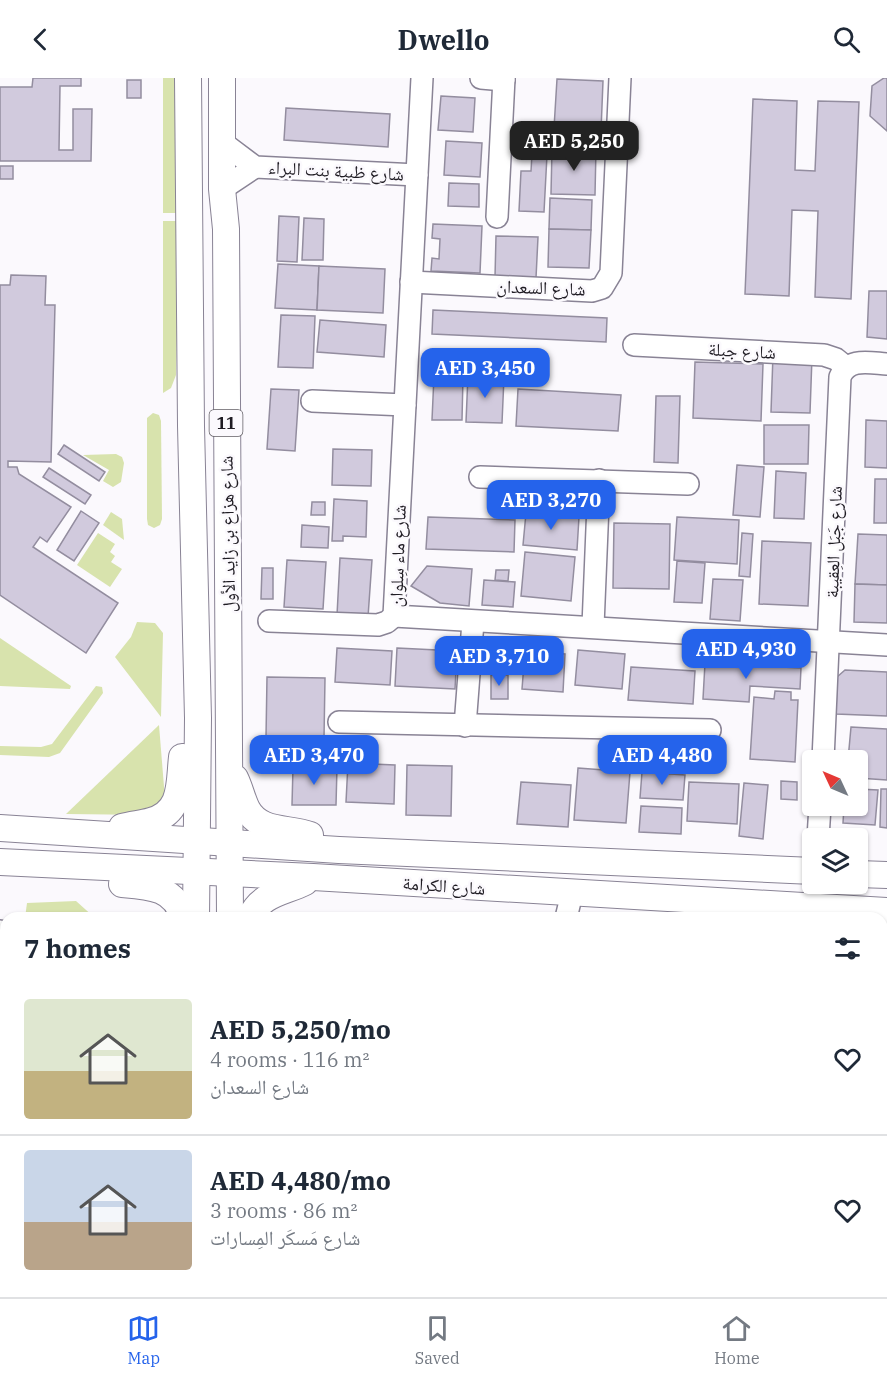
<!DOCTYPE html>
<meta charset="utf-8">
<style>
body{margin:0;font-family:"IBM Plex Serif","Noto Naskh Arabic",serif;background:#f6f6f7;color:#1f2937;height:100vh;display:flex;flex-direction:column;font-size:22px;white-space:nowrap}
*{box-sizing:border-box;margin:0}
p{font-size:20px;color:#747a83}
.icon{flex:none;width:33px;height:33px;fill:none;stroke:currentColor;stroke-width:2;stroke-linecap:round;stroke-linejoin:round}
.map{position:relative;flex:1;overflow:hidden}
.drawer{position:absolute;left:0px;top:834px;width:888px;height:386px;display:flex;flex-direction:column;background:#fff;border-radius:18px 18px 0 0;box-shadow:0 2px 4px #0004}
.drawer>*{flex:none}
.needle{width:39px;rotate:314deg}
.tools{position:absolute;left:802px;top:672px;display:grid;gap:12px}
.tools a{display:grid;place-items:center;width:66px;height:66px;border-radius:6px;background:#fff;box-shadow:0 2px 4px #0004;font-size:30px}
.price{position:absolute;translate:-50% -51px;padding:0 14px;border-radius:12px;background:#2563eb;color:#fff;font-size:20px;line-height:39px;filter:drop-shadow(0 2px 3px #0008)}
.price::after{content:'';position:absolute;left:50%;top:36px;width:18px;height:14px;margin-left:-9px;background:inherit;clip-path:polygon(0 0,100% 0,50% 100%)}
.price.on{background:#222;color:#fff}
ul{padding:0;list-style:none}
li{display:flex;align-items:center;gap:18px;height:150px;padding:0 24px}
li+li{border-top:2px solid #e0e1e3}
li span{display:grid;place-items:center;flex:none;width:168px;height:120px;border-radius:6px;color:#555}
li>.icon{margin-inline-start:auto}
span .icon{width:72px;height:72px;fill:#fffc;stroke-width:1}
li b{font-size:26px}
h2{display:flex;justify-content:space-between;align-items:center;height:72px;padding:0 24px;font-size:26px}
header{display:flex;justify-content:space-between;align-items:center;height:78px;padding:0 24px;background:#fff;font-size:27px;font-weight:700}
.menu{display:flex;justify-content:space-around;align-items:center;height:84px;border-top:2px solid #e0e1e3;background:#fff;font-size:16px;color:#747a83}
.menu a{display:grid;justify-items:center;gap:3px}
.menu .on{color:#2563eb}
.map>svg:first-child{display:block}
</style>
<header><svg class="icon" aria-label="back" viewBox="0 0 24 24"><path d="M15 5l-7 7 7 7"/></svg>Dwello<svg class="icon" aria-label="search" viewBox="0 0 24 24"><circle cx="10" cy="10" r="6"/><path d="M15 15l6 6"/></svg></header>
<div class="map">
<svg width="887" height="1219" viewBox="0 0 887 1219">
<rect width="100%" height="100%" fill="#fbf9fd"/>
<g fill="#d8e3ad">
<polygon points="163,0 180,0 179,135 163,135"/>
<polygon points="163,143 179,143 176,297 171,310 163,315"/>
<polygon points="153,335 159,337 161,343 162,441 160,447 154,450 148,447 147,441 147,340"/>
<polygon points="116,376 122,379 124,385 121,404 113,409 103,403 109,392 83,377"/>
<polygon points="111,434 122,441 124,462 103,447"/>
<polygon points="98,455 115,466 110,474 115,478 111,484 122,491 110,509 77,487"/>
<polygon points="137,544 155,545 163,555 161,639 115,579 131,559"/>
<polygon points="0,560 71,608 70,611 0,608"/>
<polygon points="96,608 102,609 103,615 60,675 49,679 0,677 0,668 41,669 52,666"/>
<polygon points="159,647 165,721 152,737 66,736"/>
<polygon points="76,823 95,840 25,840 27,825"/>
</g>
<g fill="#d1cadd" stroke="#938d9f" stroke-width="1.5">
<polygon points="33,0 81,0 81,8 60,8 59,72 73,72 73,31 92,31 91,83 0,83 0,9 32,9"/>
<polygon points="884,0 887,0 887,53 870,38 872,8"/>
<polygon points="557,1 603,3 601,53 554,50"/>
<rect x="127" y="2" width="14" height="18"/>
<polygon points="441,18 475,20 473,54 438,52"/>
<polygon points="753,21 797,23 795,92 815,93 818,23 859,24 851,221 815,219 818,133 792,132 789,218 745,216"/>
<polygon points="286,30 390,36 388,69 284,62"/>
<polygon points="446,63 482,65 480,99 444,97"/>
<polygon points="552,71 596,71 595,117 551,116"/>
<polygon points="532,76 547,77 544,134 519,133 521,93 531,93"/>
<rect x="0" y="88" width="13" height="13"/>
<polygon points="449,105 479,106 479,129 448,128"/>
<polygon points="550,120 592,122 591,152 549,151"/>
<polygon points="279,138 299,139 297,184 277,183"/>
<polygon points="304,140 324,141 323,182 302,182"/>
<polygon points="433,146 482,148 480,195 431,193 432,180 439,181 440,161 432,160"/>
<polygon points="549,151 591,152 589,190 548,189"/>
<polygon points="496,158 538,159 536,200 495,199"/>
<polygon points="278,186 319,188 317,232 275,230"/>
<polygon points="319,188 385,191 383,235 317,232"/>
<polygon points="11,197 46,198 45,227 55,227 51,384 8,383 8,389 17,389 19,396 71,429 47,464 40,459 33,469 118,525 86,575 0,517 0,207 10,207"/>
<polygon points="869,213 887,213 887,261 867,259"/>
<polygon points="433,232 607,240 606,264 432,256"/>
<polygon points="281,237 315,238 313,290 278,289"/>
<polygon points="320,242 386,247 384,279 317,274"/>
<polygon points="773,277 812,279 810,335 771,334"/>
<polygon points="695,284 763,286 761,343 693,340"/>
<polygon points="468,297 504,299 502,345 466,344"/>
<polygon points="434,298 463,299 462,342 432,342"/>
<polygon points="271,311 299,312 295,373 267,371"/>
<polygon points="518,311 621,317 618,353 516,348"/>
<polygon points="656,318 680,318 678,385 654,384"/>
<polygon points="866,342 887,343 887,390 865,389"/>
<polygon points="764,347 809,347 808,386 764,386"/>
<polygon points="64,367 105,394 99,403 58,376"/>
<polygon points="333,371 372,372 371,408 332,407"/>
<polygon points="737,387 764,389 760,439 733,437"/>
<polygon points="49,390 91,417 85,426 43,399"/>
<polygon points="776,393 806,395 804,441 774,440"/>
<polygon points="875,401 887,401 887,445 874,445"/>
<polygon points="334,421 367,423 366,459 343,458 343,463 332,463"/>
<polygon points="312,424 325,424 325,437 311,437"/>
<polygon points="81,433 99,445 74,483 57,472"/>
<polygon points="526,435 579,439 577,472 523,467"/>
<polygon points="428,439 515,442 514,474 426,471"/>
<polygon points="677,439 739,442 737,486 674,482"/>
<polygon points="614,445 670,446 669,511 613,510"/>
<polygon points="302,447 329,449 328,470 301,469"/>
<polygon points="742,455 753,456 750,499 739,498"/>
<polygon points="858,456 887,457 887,507 855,506"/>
<polygon points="762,463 811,465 808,528 759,526"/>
<polygon points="525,474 575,479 571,523 521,518"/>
<polygon points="340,480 372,482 368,539 337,537"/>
<polygon points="287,482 326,484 323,531 284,529"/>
<polygon points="677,483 705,485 702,525 674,524"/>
<polygon points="427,488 472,491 469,528 440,525 411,508"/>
<polygon points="262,490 273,490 273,521 261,521"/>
<polygon points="496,492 509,492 508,503 495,502"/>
<polygon points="713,501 743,502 740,543 710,541"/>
<polygon points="484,502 515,504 513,529 482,527"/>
<polygon points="855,506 887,507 887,545 854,544"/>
<polygon points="337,570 392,573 390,607 335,604"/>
<polygon points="397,570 457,573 455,611 395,608"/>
<polygon points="578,572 625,576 622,611 575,607"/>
<polygon points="525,573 565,576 563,614 522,611"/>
<polygon points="705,585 801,590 800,611 750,608 749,624 703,621"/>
<polygon points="631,589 695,593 693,626 628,622"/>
<polygon points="845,592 887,594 887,638 836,636 837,599"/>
<rect x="491" y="597" width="17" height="24"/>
<polygon points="267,599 325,600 324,660 266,659"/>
<polygon points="775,613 791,614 791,622 798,622 795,684 750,681 754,619 774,621"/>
<polygon points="851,649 887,651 887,702 858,700 858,682 848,682"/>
<polygon points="348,685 395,687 394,726 346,724"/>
<polygon points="407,687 452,688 451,738 406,737"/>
<polygon points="293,689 337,689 336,727 292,727"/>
<polygon points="578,690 630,694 626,745 574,742"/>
<polygon points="642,694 685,697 683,722 640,720"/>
<polygon points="781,703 797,704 797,722 781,721"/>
<polygon points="521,704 571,707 568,749 517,746"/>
<polygon points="689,704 739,706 737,746 687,743"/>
<polygon points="744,705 768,707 763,761 739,758"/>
<polygon points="858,711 878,712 875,747 843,745 844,728 858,728"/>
<polygon points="881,711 887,711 887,750 880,749"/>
<polygon points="641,728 682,730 681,756 639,754"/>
<polygon points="0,922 6,923 1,970 0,969"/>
<polygon points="0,976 6,976 4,1011 0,1010"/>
<polygon points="885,1024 887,1024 887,1048 883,1048"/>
<polygon points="882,1096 887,1096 887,1135 882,1134"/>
<rect x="0" y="1131" width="6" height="41"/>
<polygon points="882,1149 887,1149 887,1199 882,1198"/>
<polygon points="882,1208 887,1208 887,1219 827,1219 827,1214 882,1214"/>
<rect x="72" y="1214" width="52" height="5"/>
<rect x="265" y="1214" width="59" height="5"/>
<polygon points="324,1214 387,1214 324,1215"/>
<rect x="555" y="1214" width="21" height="5"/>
<rect x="601" y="1214" width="20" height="5"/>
<polygon points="628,1214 785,1214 784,1219 628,1219"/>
</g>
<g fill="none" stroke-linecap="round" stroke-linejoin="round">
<g stroke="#898395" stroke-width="24">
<g id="minor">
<polyline points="481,0 504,2"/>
<polyline points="223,65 255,89 417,97"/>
<polyline points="222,111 255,89"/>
<polyline points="497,139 504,0"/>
<polyline points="411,204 592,213 602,210 611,195 620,0"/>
<polyline points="634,267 824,277 836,281 846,289"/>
<polyline points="312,323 405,327"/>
<polyline points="480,399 688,406"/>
<polyline points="394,538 422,0"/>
<polyline points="394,538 887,567"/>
<polyline points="269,543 378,547 387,544 394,538"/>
<polyline points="593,548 599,402"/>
<polyline points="339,644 710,652"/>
<polyline points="465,648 473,544"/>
<path d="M823 682 840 299C848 279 870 285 887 286"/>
<polyline points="818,760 820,728"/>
<polyline points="566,840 572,815"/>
<polyline points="0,853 6,854"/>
<polyline points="882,1001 887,1001"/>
<polyline points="0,1040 6,1040"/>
<polyline points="882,1063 887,1063"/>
<polyline points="0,1198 6,1199"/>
<polyline points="34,1219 34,1214"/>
<polyline points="406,1219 409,1214"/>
<polyline points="794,1219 794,1214"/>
</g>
</g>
<g stroke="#898395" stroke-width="28">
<g id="major">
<polyline points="188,0 191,348 198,640 196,840"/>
<polyline points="222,0 222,111 226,151 230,840"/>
<path d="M235 700C240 710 242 721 247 731 260 755 288 749 310 757"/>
<path d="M122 749C132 746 141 746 151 743 183 734 179 705 182 679"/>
<polyline points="0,750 339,772 813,793"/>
<polyline points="0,784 313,799 887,833"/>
<polyline points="858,796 887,797"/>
<path d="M122 806C148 808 176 809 183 840"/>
<path d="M250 840C261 815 283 815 305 804"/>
<polyline points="200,1214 200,1219"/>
<polyline points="233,1214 233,1219"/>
</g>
</g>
<use href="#minor" stroke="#fff" stroke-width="21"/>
<use href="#major" stroke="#fff" stroke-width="26"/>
</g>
<g text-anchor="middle" stroke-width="5" stroke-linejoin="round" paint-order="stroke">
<rect fill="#fbf9fd" stroke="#615e64" stroke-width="1.5" x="209.5" y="332" width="33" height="26" rx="4.5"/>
<g font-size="16" font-weight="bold" fill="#1f1c23">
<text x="226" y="351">11</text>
</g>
<g font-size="18" fill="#1f1c23" stroke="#fbf9fd">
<text transform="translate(336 93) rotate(3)" y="6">شارع ظبية بنت البراء</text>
<text transform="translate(541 210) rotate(2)" y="6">شارع السعدان</text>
<text transform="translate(742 273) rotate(3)" y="6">شارع جبلة</text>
<text transform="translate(228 456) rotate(-91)" y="6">شارع هزاع بن زايد الأول</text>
<text transform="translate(834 464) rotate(-88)" y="6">شارع جَبَل العِقيبة</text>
<text transform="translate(398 478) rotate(-88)" y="6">شارع ماء سِلوان</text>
<text transform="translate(444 808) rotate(4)" y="6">شارع الكرامة</text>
</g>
</g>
</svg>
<div class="tools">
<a><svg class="needle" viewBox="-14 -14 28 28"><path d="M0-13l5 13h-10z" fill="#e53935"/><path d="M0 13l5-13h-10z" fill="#747a83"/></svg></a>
<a><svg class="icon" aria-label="layers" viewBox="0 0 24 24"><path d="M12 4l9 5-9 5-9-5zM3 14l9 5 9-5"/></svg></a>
</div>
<b class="price on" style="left:574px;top:94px">AED 5,250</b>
<b class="price" style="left:485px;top:321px">AED 3,450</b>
<b class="price" style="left:551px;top:453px">AED 3,270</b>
<b class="price" style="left:746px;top:602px">AED 4,930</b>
<b class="price" style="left:499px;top:609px">AED 3,710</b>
<b class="price" style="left:314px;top:708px">AED 3,470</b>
<b class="price" style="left:662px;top:708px">AED 4,480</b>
<section class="drawer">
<h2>7 homes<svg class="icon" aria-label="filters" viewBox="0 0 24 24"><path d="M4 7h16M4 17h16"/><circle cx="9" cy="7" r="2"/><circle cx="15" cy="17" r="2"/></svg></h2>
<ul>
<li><span style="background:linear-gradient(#dfe7d0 60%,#c2b280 0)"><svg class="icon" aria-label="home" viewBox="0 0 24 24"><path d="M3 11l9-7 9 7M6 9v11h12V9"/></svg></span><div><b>AED 5,250/mo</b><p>4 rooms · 116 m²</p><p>شارع السعدان</p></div><svg class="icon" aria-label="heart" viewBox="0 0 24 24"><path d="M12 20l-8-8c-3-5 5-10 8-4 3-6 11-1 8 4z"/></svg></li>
<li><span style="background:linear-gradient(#c9d6e8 60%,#b9a48a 0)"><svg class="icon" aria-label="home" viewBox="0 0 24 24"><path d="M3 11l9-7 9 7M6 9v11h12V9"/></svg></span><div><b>AED 4,480/mo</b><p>3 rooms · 86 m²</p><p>شارع مَسكَر المِسارات</p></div><svg class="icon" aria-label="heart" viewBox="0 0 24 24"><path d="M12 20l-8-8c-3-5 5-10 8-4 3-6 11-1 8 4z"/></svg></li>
</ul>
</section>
</div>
<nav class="menu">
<a class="on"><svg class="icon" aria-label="map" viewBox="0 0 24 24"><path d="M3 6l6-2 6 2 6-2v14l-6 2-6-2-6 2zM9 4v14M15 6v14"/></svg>Map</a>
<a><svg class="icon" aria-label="saved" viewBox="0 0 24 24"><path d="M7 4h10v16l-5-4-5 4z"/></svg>Saved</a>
<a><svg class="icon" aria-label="home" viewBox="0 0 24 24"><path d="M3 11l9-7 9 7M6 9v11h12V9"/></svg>Home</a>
</nav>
